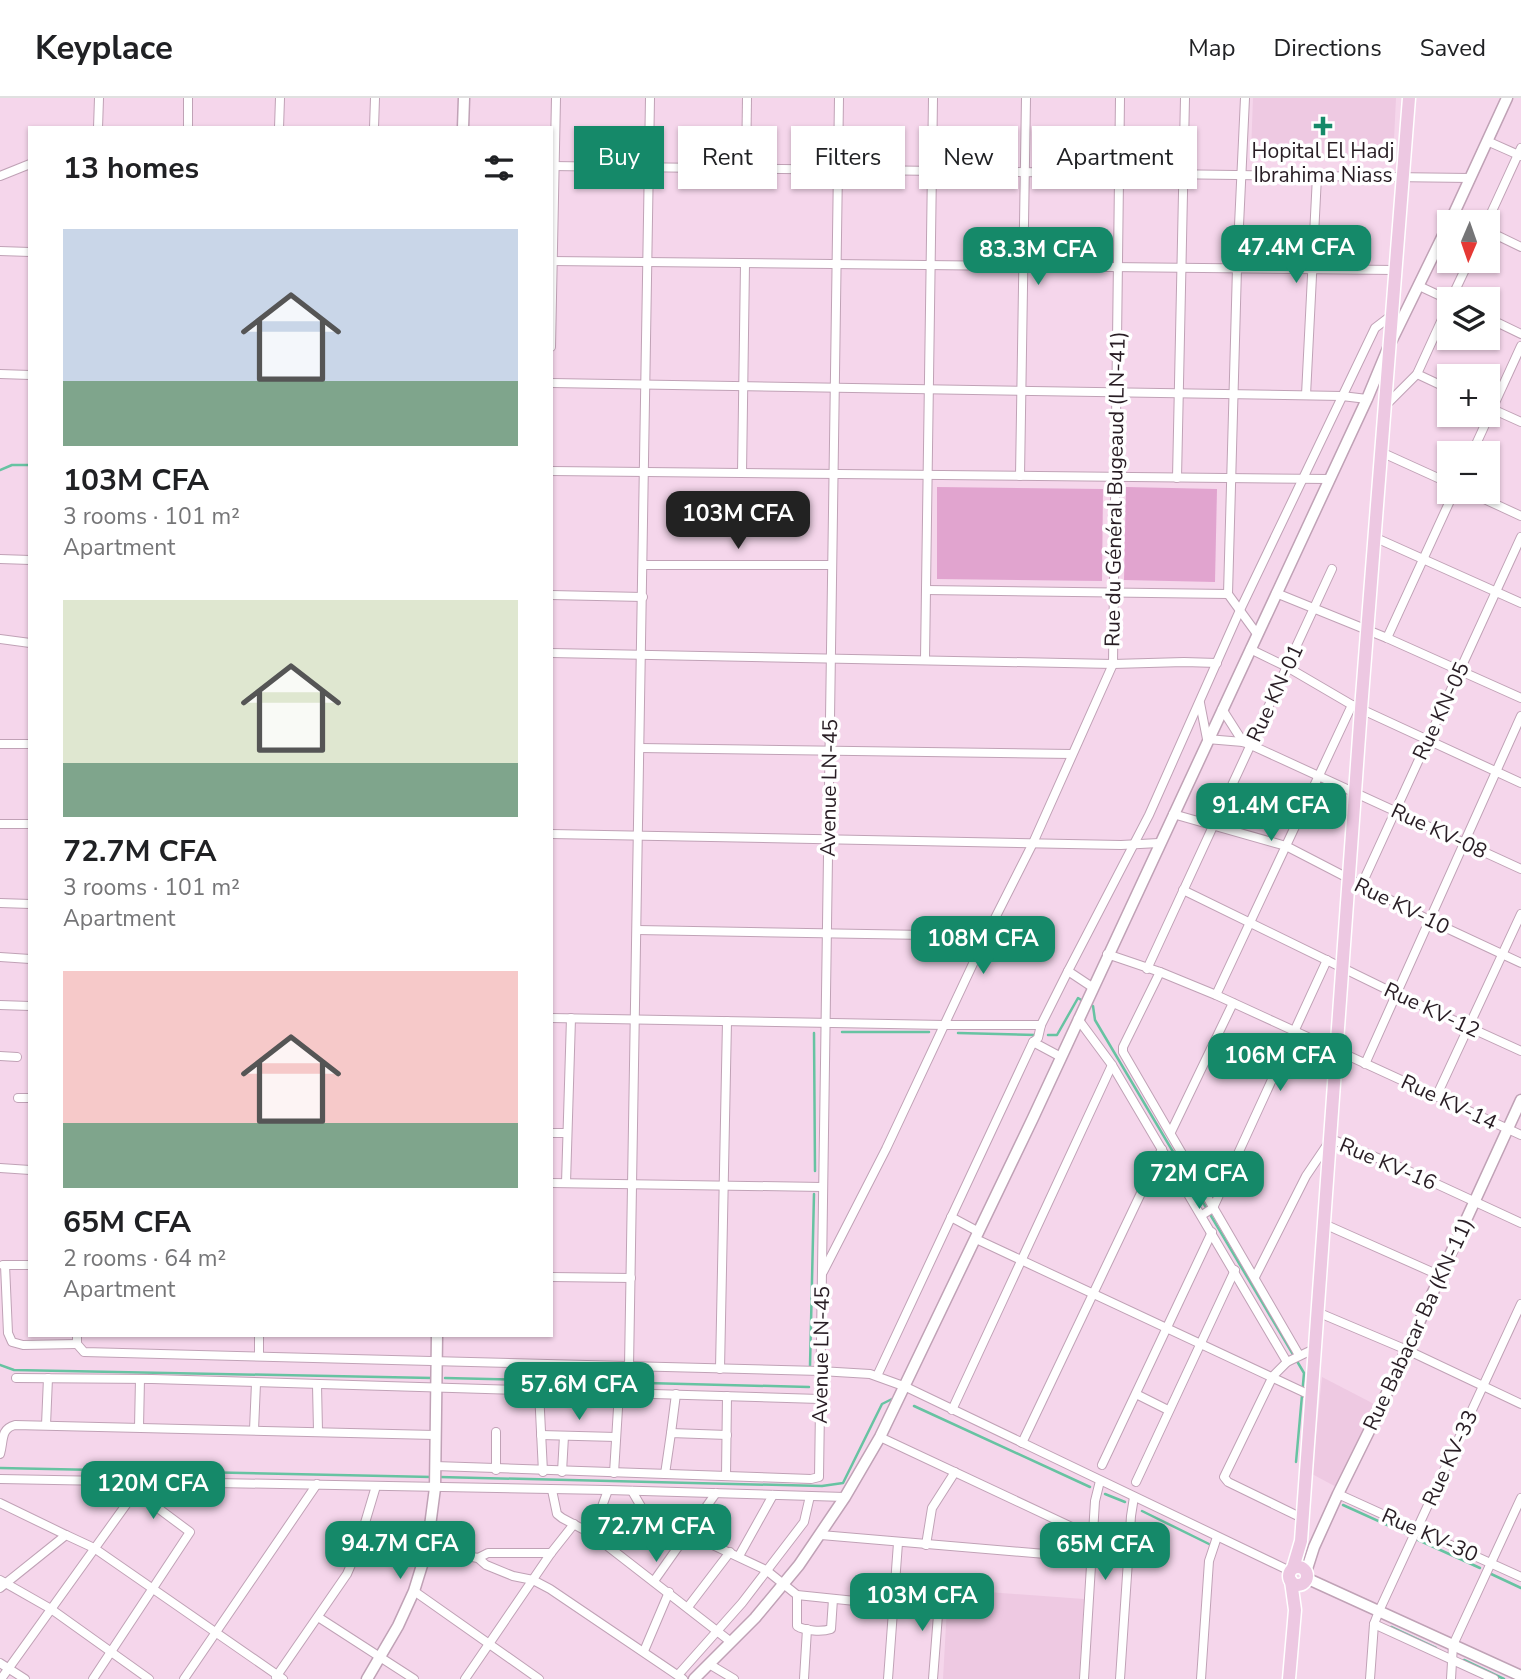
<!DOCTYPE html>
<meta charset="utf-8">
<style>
body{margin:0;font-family:"Nunito Sans",sans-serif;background:#f2f2f2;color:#202124;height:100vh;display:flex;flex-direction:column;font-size:26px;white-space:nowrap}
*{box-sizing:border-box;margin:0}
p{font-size:23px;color:#757577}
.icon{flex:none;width:38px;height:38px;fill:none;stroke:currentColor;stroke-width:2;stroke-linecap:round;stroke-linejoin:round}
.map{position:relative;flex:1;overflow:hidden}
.sheet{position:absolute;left:28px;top:28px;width:525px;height:1211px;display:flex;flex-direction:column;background:#fff;border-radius:0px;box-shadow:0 2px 5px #0004}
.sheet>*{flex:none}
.hud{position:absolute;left:574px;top:28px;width:665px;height:63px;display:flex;gap:14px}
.needle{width:46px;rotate:182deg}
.tools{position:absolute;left:1437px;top:112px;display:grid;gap:14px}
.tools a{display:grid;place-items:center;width:63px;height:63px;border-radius:0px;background:#fff;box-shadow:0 2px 5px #0004;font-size:35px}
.price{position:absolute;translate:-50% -60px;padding:0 16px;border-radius:14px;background:#158969;color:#fff;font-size:23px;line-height:46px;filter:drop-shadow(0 2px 4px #0008)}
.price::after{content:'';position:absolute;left:50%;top:42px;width:21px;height:16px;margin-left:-10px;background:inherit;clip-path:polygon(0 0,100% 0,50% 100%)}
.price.current{background:#222;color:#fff}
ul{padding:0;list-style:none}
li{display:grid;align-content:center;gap:14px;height:371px;padding:0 35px}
li span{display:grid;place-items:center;height:217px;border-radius:0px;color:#555}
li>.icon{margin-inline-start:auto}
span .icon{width:126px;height:126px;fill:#fffc;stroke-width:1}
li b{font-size:30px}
h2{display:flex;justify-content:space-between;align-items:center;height:84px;padding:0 35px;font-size:30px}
.pill{padding:0 24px;border-radius:0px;background:#fff;box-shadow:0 2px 5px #0004;font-size:24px;line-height:63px}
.pill.current{background:#158969;color:#fff}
header{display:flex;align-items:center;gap:42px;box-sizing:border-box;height:98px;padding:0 35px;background:#fff;border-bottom:2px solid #e0e0e0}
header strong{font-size:33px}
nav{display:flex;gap:38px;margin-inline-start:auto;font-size:24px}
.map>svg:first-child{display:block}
</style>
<header>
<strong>Keyplace</strong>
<nav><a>Map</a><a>Directions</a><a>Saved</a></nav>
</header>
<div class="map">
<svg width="1521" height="1581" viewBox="0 0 1521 1581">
<rect width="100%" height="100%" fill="#f5d6eb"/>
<g fill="#eec9e2">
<polygon points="1253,0 1396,0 1393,62 1251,55"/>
<polygon points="1322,1279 1376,1307 1340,1391 1312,1376"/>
<polygon points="948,1491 1084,1501 1079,1581 943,1581"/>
</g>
<g fill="#e1a4cf">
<polygon points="937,389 1103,391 1102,483 937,481"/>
<polygon points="1126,389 1217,391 1215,484 1124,482"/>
</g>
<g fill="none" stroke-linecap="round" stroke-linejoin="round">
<g stroke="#67c3a2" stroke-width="2.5">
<polyline points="0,372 12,367 30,367"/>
<polyline points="1089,906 1093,908 1095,922 1304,1275 1296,1364"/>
<polyline points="842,934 929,934"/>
<polyline points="814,935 815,1073"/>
<polyline points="958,935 1036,937"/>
<polyline points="1048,937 1057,937 1078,900 1083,903"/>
<polyline points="0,1267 14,1272 432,1280"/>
<polyline points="810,1268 814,1096"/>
<polyline points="445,1280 809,1289"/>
<polyline points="914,1308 1090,1389"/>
<polyline points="0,1370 432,1379"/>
<polyline points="439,1379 822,1388 843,1385 882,1306 896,1299"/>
<polyline points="1105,1396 1125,1404"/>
<polyline points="1343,1407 1407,1436"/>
<polyline points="1142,1413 1209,1446"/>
<polyline points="1416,1441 1480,1470"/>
<polyline points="1489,1475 1521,1490"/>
<polyline points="1391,1529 1436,1550"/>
<polyline points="1464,1562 1504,1581"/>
</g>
<g stroke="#c0a2b6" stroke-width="10">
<g id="street">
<polyline points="1245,0 1237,170 1228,496 1257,536"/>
<polyline points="98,30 99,0"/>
<polyline points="188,30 188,0"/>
<polyline points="279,30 280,0"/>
<polyline points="374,30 375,0"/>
<polyline points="1487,43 1521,58"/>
<polyline points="551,68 1470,80"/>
<polyline points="746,71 747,0"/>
<polyline points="0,78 30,66"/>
<polyline points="1453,117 1468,124"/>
<polyline points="1487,124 1521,50"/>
<polyline points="1488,133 1521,149"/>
<polyline points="0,153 30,154"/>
<polyline points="551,163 1395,172"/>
<polyline points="1419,188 1449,202"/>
<polyline points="1451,201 1469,163"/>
<polyline points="1488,220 1521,236"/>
<polyline points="551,249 556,0"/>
<polyline points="0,276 30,277"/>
<polyline points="1417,276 1449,291"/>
<polyline points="551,285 1342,298 1367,301"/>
<polyline points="1306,297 1317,78"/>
<polyline points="1386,307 1417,276 1449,206"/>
<polyline points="1490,310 1521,324"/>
<polyline points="1383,355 1449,385"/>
<polyline points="1472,355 1521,248"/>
<polyline points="551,373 1329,381"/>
<polyline points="742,375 745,166"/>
<polyline points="1020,378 1026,0"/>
<polyline points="1177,380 1185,0"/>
<polyline points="1469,394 1521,418"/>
<polyline points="1376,440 1521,505"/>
<polyline points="0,461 30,462"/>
<polyline points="644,467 832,467"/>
<polyline points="926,492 1228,496"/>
<polyline points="1276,495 1387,540 1521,600"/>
<polyline points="551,497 643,499"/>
<polyline points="1387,540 1454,394"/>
<polyline points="0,541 30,545"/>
<polyline points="1250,551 1287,569 1352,607 1521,685"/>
<polyline points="551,555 1113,566 1184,564 1217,565"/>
<polyline points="925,561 933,0"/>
<polyline points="1200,605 1207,641 1243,644 1251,647 1521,771"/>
<polyline points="1222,611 1243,644"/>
<polyline points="0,646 30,646"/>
<polyline points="640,650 1072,656"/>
<polyline points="1173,716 1286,748 1429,822 1521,865"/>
<polyline points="0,726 30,726"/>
<polyline points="551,736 1121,747 1159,745"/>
<polyline points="1361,788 1521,439"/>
<polyline points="1183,792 1396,896 1521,953"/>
<polyline points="0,805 30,806"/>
<polyline points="637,832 986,838"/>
<polyline points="1107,856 1160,874 1216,897 1521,1037"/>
<polyline points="0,859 30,861"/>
<polyline points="1147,871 1332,471"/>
<polyline points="1160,874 1123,949 1123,954 1299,1257"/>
<polyline points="1092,889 1068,873 1149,717 1240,512 1375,230 1392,217"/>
<polyline points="1216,897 1352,607"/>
<polyline points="0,907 30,908"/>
<polyline points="551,920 945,927 1041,927"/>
<polyline points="1078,921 1112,967 1287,1264"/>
<polyline points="0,958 17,959"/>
<polyline points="1061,959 1033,944 1038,940 1041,927 1068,873"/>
<polyline points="1365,966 1521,618"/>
<polyline points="1436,999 1521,816"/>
<polyline points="18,1000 30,1000"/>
<polyline points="1171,1034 1233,905"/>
<polyline points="551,1035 567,1035"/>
<polyline points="0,1070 30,1072"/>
<polyline points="551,1085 823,1089"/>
<polyline points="566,1085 571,920"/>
<polyline points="1202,1117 1213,1110 1327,862"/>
<polyline points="951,1119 979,1134"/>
<polyline points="1324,1126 1441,1178"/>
<polyline points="976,1141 1312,1298"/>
<polyline points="3,1167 30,1167"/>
<polyline points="5,1167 8,1235 12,1244 23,1247 77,1246"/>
<polyline points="823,1174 886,1051 986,838 1033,745 1113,566 1120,0"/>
<polyline points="551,1179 631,1180"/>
<polyline points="1255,1179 1306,1078 1331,1041 1402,1070 1521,1125"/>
<polyline points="1317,1214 1407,1252 1521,1306"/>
<polyline points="77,1237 77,1246 84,1254 820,1273 870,1276 906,1289 1290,1473"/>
<polyline points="259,1258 259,1237"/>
<polyline points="629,1269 650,0"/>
<polyline points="720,1271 727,923"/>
<polyline points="877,1278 1033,944"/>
<polyline points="16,1280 152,1281 820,1301"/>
<polyline points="317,1287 318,1333"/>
<polyline points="539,1293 543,1374"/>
<polyline points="1136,1296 1168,1312"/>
<polyline points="952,1312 1112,967"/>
<polyline points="46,1327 48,1280"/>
<polyline points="139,1329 140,1281"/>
<polyline points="254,1332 256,1285"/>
<polyline points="671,1335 676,1296"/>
<polyline points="541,1337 616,1339"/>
<polyline points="880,1339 1093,1439"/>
<polyline points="1022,1345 1162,1051"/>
<path d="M0 1356C4 1343 0 1331 15 1327L435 1337"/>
<polyline points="1102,1367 1212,1134"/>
<polyline points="435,1368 811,1381 819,1379 839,0"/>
<polyline points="496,1372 496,1334"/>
<polyline points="562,1374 564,1338"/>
<polyline points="614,1375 619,1294"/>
<polyline points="665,1376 671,1335 727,1337"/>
<polyline points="726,1378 727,1298"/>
<polyline points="0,1381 608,1392 845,1399"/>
<polyline points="1136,1384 1235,1172"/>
<polyline points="552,1392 557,1416 562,1420 592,1436 731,1544"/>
<polyline points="632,1393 643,1412 651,1418 766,1472 797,1497 894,1507"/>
<polyline points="1338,1396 1521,1479"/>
<polyline points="0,1405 66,1437"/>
<polyline points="1302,1420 1228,1384 1224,1379 1273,1278 1287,1264 1314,1251"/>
<polyline points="592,1436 608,1392"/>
<polyline points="821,1437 1092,1460"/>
<polyline points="926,1447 932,1410 955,1374"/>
<polyline points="427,1451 478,1460 486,1467 513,1478 533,1482 550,1491 683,1581"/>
<polyline points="739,1458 773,1397"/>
<polyline points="478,1460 488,1455 551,1455"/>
<polyline points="0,1482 51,1511 149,1581"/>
<polyline points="654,1483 716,1395"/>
<polyline points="0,1490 66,1437 94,1450 283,1581"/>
<polyline points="414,1493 539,1581"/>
<path d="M797 1497V1528C805 1533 822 1534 831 1531L833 1501"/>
<polyline points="688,1509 730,1454"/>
<polyline points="318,1519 414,1581"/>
<polyline points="1374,1526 1494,1581"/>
<polyline points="644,1553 669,1494"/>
<polyline points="0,1565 25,1581"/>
<polyline points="709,1566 734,1581"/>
<polyline points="678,1577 742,1505 804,1424 810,1398"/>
<polyline points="276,1579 347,1476 356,1455 376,1388"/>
<polyline points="1,1581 138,1390"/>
<polyline points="93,1581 190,1434 135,1393"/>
<polyline points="184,1581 317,1386"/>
<polyline points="465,1581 551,1455 574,1426"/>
<polyline points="804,1581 807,1531"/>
<polyline points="888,1581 898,1445"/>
<polyline points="933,1581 940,1491"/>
<polyline points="1084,1581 1095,1403 1100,1383"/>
<polyline points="1120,1581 1131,1418 1134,1399"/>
<polyline points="1201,1581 1209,1463 1217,1439"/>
<polyline points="1370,1581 1374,1526 1379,1513 1521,1206"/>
<polyline points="1451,1581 1453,1547 1521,1400"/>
</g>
</g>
<g stroke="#c0a2b6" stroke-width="13">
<g id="secondary">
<polyline points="463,30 464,0"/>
<polyline points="1450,124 1507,0"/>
<polyline points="1306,1474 1314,1449 1338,1396 1374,1323 1521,1002"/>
<polyline points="1306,1480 1521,1578"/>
<polyline points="367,1581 398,1528 414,1493 427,1451 435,1390 437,1237"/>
<polyline points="694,1581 755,1520 799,1467 845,1399 880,1339 1033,1020 1367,301 1389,248 1449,125"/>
</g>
</g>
<g stroke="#fff" stroke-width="15">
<g id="primary">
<circle cx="1298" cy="1478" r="9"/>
<polyline points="1293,1470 1301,1443 1361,611 1409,0"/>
<polyline points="1289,1581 1295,1512 1291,1483"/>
</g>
</g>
<use href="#street" stroke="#fff" stroke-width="8"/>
<use href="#secondary" stroke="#fff" stroke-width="10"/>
<use href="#primary" stroke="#edc8e2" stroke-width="12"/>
</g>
<path fill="#158969" stroke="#fff" stroke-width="2.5" d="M1319.5 17.5h7v7h7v7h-7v7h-7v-7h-7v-7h7z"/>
<g text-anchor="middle" stroke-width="7" stroke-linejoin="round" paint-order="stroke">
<g font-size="21" fill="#281d24" stroke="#fff">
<text x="1323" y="60">Hopital El Hadj<tspan x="1323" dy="24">Ibrahima Niass</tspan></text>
</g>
<g font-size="21" fill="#281d24" stroke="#fff">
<text transform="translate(1115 391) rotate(-89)" y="7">Rue du Général Bugeaud (LN-41)</text>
<text transform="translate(1275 595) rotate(-65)" y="7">Rue KN-01</text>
<text transform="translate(1441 613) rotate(-65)" y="7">Rue KN-05</text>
<text transform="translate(829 690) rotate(-89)" y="7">Avenue LN-45</text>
<text transform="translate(1439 733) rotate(25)" y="7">Rue KV-08</text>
<text transform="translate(1402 808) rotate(26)" y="7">Rue KV-10</text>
<text transform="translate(1432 912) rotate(25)" y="7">Rue KV-12</text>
<text transform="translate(1449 1004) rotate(25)" y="7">Rue KV-14</text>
<text transform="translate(1388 1066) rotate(23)" y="7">Rue KV-16</text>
<text transform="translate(1418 1226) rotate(-65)" y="7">Rue Babacar Ba (KN-11)</text>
<text transform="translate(821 1257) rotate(-89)" y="7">Avenue LN-45</text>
<text transform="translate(1450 1360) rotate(-65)" y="7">Rue KV-33</text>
<text transform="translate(1430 1437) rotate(24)" y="7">Rue KV-30</text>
</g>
</g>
</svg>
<div class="tools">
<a><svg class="needle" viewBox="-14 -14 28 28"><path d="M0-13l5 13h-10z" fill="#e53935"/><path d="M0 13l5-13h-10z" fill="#757577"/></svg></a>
<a><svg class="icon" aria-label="layers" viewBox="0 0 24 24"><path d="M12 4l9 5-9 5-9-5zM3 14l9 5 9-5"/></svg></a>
<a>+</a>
<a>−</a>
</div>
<b class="price" style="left:1296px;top:187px">47.4M CFA</b>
<b class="price" style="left:1038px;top:189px">83.3M CFA</b>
<b class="price current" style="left:738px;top:453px">103M CFA</b>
<b class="price" style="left:1271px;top:745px">91.4M CFA</b>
<b class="price" style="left:983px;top:878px">108M CFA</b>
<b class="price" style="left:1280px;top:995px">106M CFA</b>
<b class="price" style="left:1199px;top:1113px">72M CFA</b>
<b class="price" style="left:579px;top:1324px">57.6M CFA</b>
<b class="price" style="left:153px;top:1423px">120M CFA</b>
<b class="price" style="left:656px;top:1466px">72.7M CFA</b>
<b class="price" style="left:400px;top:1483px">94.7M CFA</b>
<b class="price" style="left:1105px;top:1484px">65M CFA</b>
<b class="price" style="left:922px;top:1535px">103M CFA</b>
<div class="hud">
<a class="pill current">Buy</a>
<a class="pill">Rent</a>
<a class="pill">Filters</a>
<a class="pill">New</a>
<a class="pill">Apartment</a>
</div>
<section class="sheet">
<h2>13 homes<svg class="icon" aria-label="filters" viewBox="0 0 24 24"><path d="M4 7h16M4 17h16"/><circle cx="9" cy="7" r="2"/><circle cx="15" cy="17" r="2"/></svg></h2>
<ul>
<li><span style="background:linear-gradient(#c9d6e8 70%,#7fa58c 0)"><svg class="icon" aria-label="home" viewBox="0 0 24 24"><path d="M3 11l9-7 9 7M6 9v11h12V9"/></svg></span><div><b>103M CFA</b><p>3 rooms · 101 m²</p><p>Apartment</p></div></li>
<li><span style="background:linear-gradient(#dfe7d0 75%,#7fa58c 0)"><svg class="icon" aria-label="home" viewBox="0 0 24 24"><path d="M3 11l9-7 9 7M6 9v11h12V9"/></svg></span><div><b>72.7M CFA</b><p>3 rooms · 101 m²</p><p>Apartment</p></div></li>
<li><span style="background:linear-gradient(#f6c9c9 70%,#7fa58c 0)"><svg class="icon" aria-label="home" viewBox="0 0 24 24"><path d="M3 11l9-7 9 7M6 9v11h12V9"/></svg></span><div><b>65M CFA</b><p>2 rooms · 64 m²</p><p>Apartment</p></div></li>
</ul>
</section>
</div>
